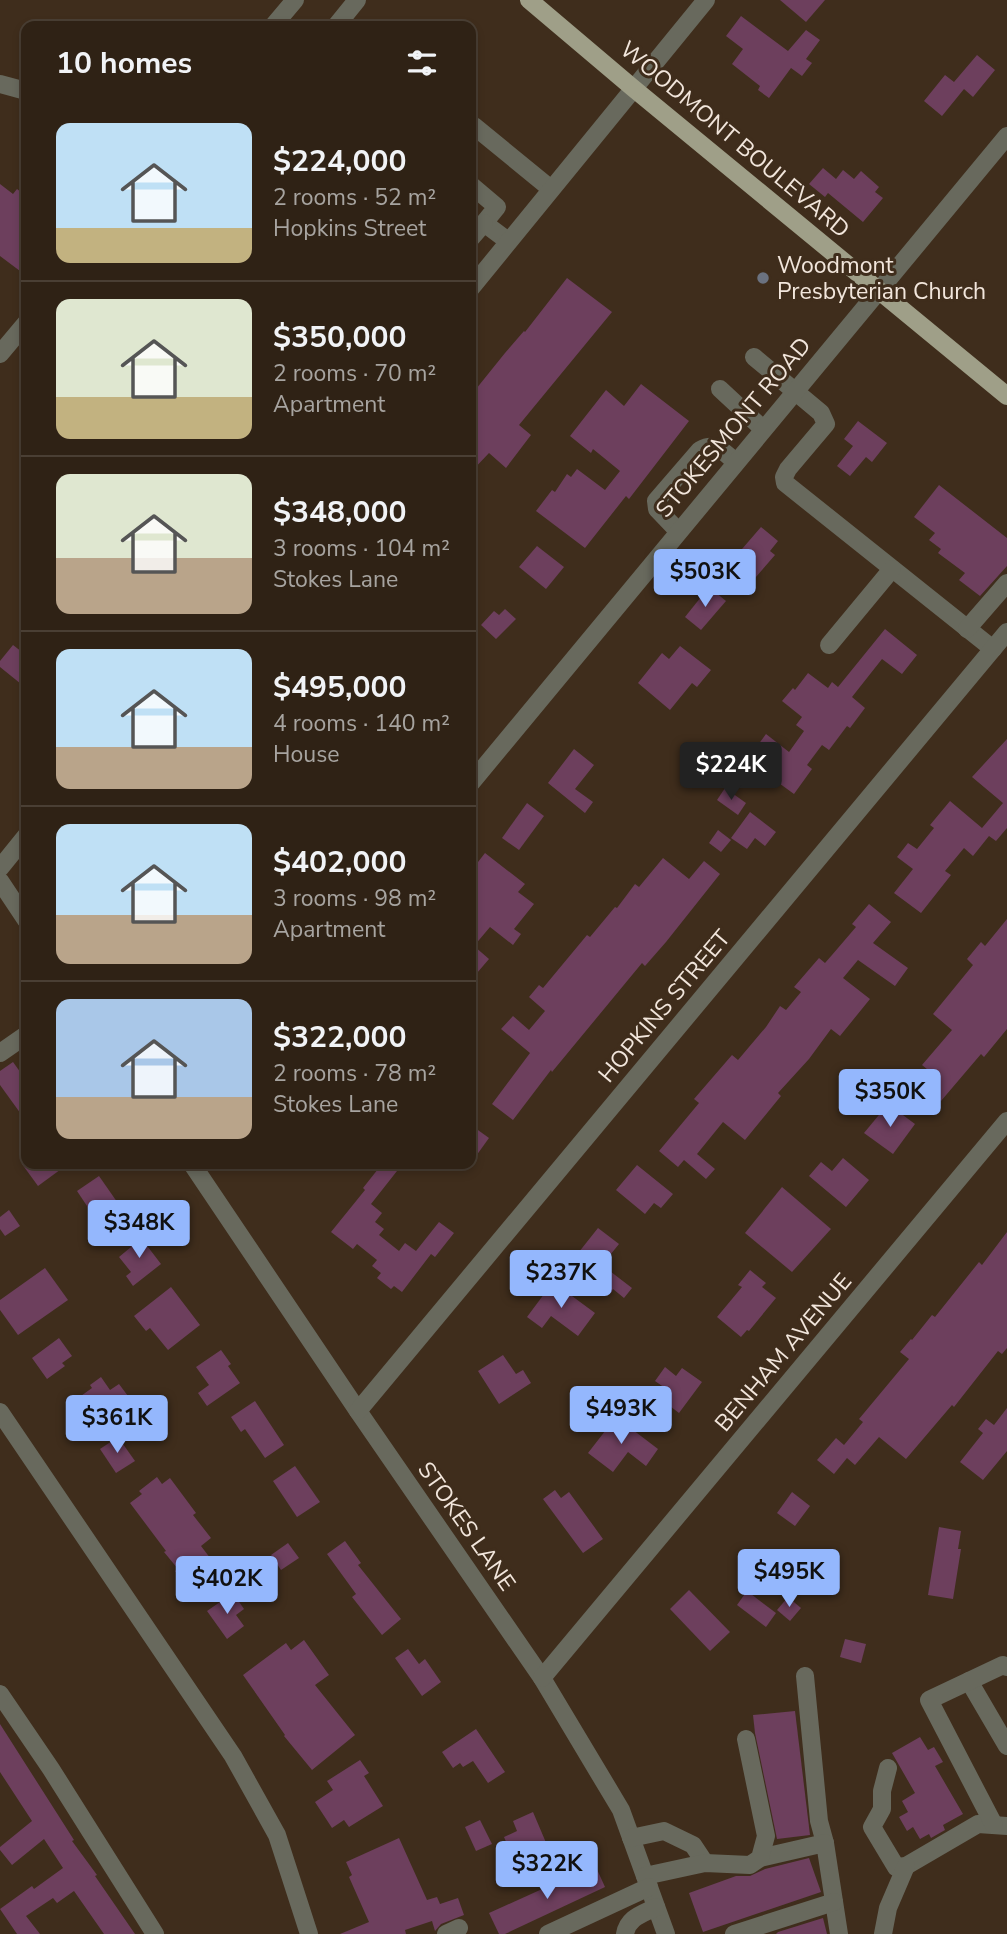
<!DOCTYPE html>
<meta charset="utf-8">
<style>
body{margin:0;font-family:"Nunito Sans",sans-serif;background:#372a1e;color:#f1f3f6;height:100vh;display:flex;flex-direction:column;font-size:26px;white-space:nowrap}
*{box-sizing:border-box;margin:0}
p{font-size:23px;color:#a7a4a0}
.icon{flex:none;width:38px;height:38px;fill:none;stroke:currentColor;stroke-width:2;stroke-linecap:round;stroke-linejoin:round}
.map{position:relative;flex:1;overflow:hidden}
.side{position:absolute;left:21px;top:21px;width:455px;height:1148px;display:flex;flex-direction:column;background:#2f2215;border-radius:14px;box-shadow:0 4px 10px #0003,0 0 0 2px #4a3f34}
.side>*{flex:none}
.price{position:absolute;translate:-50% -60px;padding:0 16px;border-radius:7px;background:#94b7fd;color:#111;font-size:23px;line-height:46px;filter:drop-shadow(0 2px 4px #0008)}
.price::after{content:'';position:absolute;left:50%;top:42px;width:21px;height:16px;margin-left:-10px;background:inherit;clip-path:polygon(0 0,100% 0,50% 100%)}
.price.active{background:#222;color:#fff}
ul{padding:0;list-style:none}
li{display:flex;align-items:center;gap:21px;height:175px;padding:0 35px}
li+li{border-top:2px solid #4a3f34}
li span{display:grid;place-items:center;flex:none;width:196px;height:140px;border-radius:14px;color:#555}
li>.icon{margin-inline-start:auto}
span .icon{width:84px;height:84px;fill:#fffc;stroke-width:1}
li b{font-size:30px}
h2{display:flex;justify-content:space-between;align-items:center;height:84px;padding:0 35px;font-size:30px}
.map>svg:first-child{display:block}
</style>
<div class="map">
<svg width="1007" height="1934" viewBox="0 0 1007 1934">
<rect width="100%" height="100%" fill="#3f2d1c"/>
<g fill="#6d3f5d">
<polygon points="780,0 825,0 806,22"/>
<polygon points="741,16 788,51 806,30 820,40 806,59 812,63 802,76 791,68 769,98 758,90 760,86 732,64 743,49 726,36"/>
<polygon points="977,55 995,70 973,97 964,89 942,116 924,101 945,75 954,82"/>
<polygon points="823,168 836,179 843,170 854,179 861,171 879,187 875,192 883,198 863,222 828,193 825,197 809,184"/>
<polygon points="0,184 13,194 17,189 26,196 26,213 20,220 26,225 26,263 20,271 0,256"/>
<polygon points="567,278 612,312 519,425 531,435 506,468 489,453 471,472 471,384 476,389 505,353 524,331 525,332"/>
<polygon points="641,384 689,421 629,499 626,496 585,548 536,511 552,490 555,492 567,474 571,477 577,469 605,490 620,471 593,449 591,453 570,436 606,390 624,406"/>
<polygon points="858,421 887,443 872,462 866,457 850,476 837,466 853,446 844,439"/>
<polygon points="939,485 1007,538 1007,566 980,596 959,580 965,573 938,553 941,549 929,540 935,533 914,517"/>
<polygon points="761,527 778,541 770,551 775,555 749,585 732,571 747,553 742,549"/>
<polygon points="537,546 564,567 546,589 519,567"/>
<polygon points="709,587 726,601 701,630 685,617"/>
<polygon points="505,609 516,619 496,639 481,625 494,611 499,615"/>
<polygon points="885,629 917,655 902,674 882,659 852,697 865,708 850,728 847,726 829,750 822,745 807,765 812,769 794,794 747,760 766,734 789,752 804,731 796,725 802,717 782,701 793,688 795,690 808,673 828,688 832,682 838,687"/>
<polygon points="13,645 26,655 26,688 0,667 0,661"/>
<polygon points="680,646 711,670 697,687 692,683 670,710 638,683 662,653 669,659"/>
<polygon points="1007,739 1007,828 996,841 989,836 973,856 964,848 945,871 951,875 921,913 894,893 913,869 897,857 908,843 917,849 934,828 930,825 950,801 982,828 1003,803 972,777"/>
<polygon points="574,749 594,765 575,789 593,802 585,813 548,783"/>
<polygon points="725,788 746,803 738,815 717,800"/>
<polygon points="527,803 544,816 519,850 502,838"/>
<polygon points="750,812 776,832 765,846 755,838 747,849 731,838"/>
<polygon points="718,830 731,840 721,852 709,843"/>
<polygon points="485,853 525,884 518,892 534,904 514,929 521,934 513,945 490,927 474,946 489,959 471,980 471,871"/>
<polygon points="663,858 689,879 704,861 720,874 666,942 645,966 642,963 552,1072 551,1070 513,1120 492,1104 530,1053 501,1029 513,1016 529,1030 545,1011 529,997 539,985 543,988 587,935 590,937 615,907 617,908 635,884 639,887"/>
<polygon points="869,904 891,922 873,943 908,968 895,986 858,960 843,978 870,999 840,1036 831,1029 809,1059 778,1093 781,1096 745,1140 723,1122 697,1154 715,1169 706,1179 684,1160 678,1167 659,1151 699,1103 694,1099 732,1055 738,1060 766,1027 780,1006 786,1010 801,992 794,987 819,958 825,963 832,955 856,927 852,924"/>
<polygon points="1007,919 1007,1029 984,1057 981,1054 941,1101 923,1085 933,1074 922,1065 952,1030 933,1014 973,965 967,959 981,942 985,946"/>
<polygon points="13,1062 26,1080 26,1121 0,1085 0,1071"/>
<polygon points="888,1104 915,1124 893,1154 864,1133"/>
<polygon points="471,1125 489,1138 471,1163"/>
<polygon points="843,1158 869,1180 846,1207 809,1176 821,1162 832,1171"/>
<polygon points="22,1164 68,1164 38,1186"/>
<polygon points="382,1164 388,1164 397,1171 371,1204 382,1213 375,1222 384,1229 379,1235 399,1251 405,1243 416,1251 439,1222 454,1233 435,1257 431,1254 402,1292 394,1286 391,1289 377,1278 381,1273 372,1266 377,1260 357,1244 353,1249 331,1232 365,1190 363,1188"/>
<polygon points="637,1165 673,1194 661,1208 654,1203 645,1214 616,1190"/>
<polygon points="99,1176 122,1209 99,1224 77,1191"/>
<polygon points="782,1187 831,1229 792,1272 745,1233"/>
<polygon points="9,1210 20,1226 5,1236 0,1229 0,1217"/>
<polygon points="598,1228 619,1244 602,1265 632,1288 624,1298 613,1289 611,1293 571,1262"/>
<polygon points="1007,1232 1007,1348 1002,1354 998,1351 954,1407 952,1405 906,1459 879,1437 855,1465 847,1458 834,1474 817,1460 836,1438 844,1445 863,1422 859,1419 909,1359 900,1352 911,1339 912,1340 932,1315 935,1317 979,1262 982,1265"/>
<polygon points="138,1234 161,1264 133,1286 126,1276 131,1272 119,1257 131,1247 127,1242"/>
<polygon points="45,1268 68,1300 18,1335 0,1310 0,1300"/>
<polygon points="750,1270 766,1283 762,1287 776,1298 749,1331 747,1330 741,1337 717,1317 742,1287 738,1285"/>
<polygon points="553,1282 595,1313 578,1336 551,1316 542,1328 527,1317"/>
<polygon points="171,1287 200,1325 168,1350 150,1328 146,1331 134,1316"/>
<polygon points="59,1338 72,1356 62,1363 65,1366 47,1379 32,1358"/>
<polygon points="221,1350 231,1364 228,1366 240,1383 207,1406 198,1393 209,1385 196,1367"/>
<polygon points="503,1355 516,1374 523,1370 531,1383 499,1404 478,1371"/>
<polygon points="665,1367 676,1376 682,1368 702,1382 679,1413 658,1397 665,1388 655,1381"/>
<polygon points="101,1377 110,1390 119,1384 128,1396 83,1428 67,1406 92,1388 90,1385"/>
<polygon points="255,1401 284,1445 265,1458 245,1429 241,1432 231,1417"/>
<polygon points="1007,1408 1007,1451 983,1480 960,1462 983,1433 978,1429 986,1419 994,1425"/>
<polygon points="616,1417 658,1449 646,1466 628,1452 613,1472 588,1453"/>
<polygon points="118,1437 135,1461 116,1473 100,1449"/>
<polygon points="295,1466 320,1502 297,1517 273,1481"/>
<polygon points="157,1477 162,1484 170,1478 196,1513 193,1515 211,1538 201,1546 220,1571 204,1583 199,1576 187,1586 175,1571 178,1569 164,1552 166,1551 130,1503 142,1494 139,1491"/>
<polygon points="555,1490 561,1498 569,1492 603,1539 583,1553 543,1499"/>
<polygon points="792,1492 810,1506 795,1526 777,1513"/>
<polygon points="939,1527 961,1531 958,1549 961,1549 953,1599 928,1595"/>
<polygon points="345,1541 361,1563 358,1565 401,1619 382,1635 352,1597 356,1594 327,1554"/>
<polygon points="288,1543 299,1558 281,1570 271,1555"/>
<polygon points="689,1590 730,1632 710,1651 670,1609"/>
<polygon points="747,1591 776,1613 766,1627 737,1605"/>
<polygon points="233,1593 244,1609 236,1615 244,1626 227,1639 207,1611"/>
<polygon points="788,1597 801,1608 790,1621 777,1610"/>
<polygon points="845,1639 866,1644 861,1663 840,1657"/>
<polygon points="304,1640 329,1675 315,1685 355,1735 312,1770 284,1736 285,1735 243,1675 286,1643 291,1650"/>
<polygon points="408,1649 419,1664 425,1659 441,1682 422,1696 395,1658"/>
<polygon points="795,1711 810,1835 777,1839 755,1733 753,1715"/>
<polygon points="0,1724 74,1840 72,1841 97,1875 95,1876 135,1934 104,1934 74,1891 57,1903 53,1898 26,1916 40,1934 17,1934 0,1909 32,1886 34,1889 63,1868 44,1839 12,1865 0,1850 0,1847 32,1821 0,1772"/>
<polygon points="476,1729 505,1772 488,1783 473,1761 463,1767 460,1763 453,1768 442,1752"/>
<polygon points="920,1737 928,1750 934,1747 943,1762 935,1766 963,1814 943,1825 945,1830 931,1838 929,1834 920,1839 913,1827 907,1831 899,1817 908,1812 902,1801 915,1793 892,1753"/>
<polygon points="360,1760 369,1773 364,1776 383,1806 349,1827 344,1820 332,1828 315,1802 333,1790 327,1781"/>
<polygon points="533,1812 547,1845 531,1852 526,1843 510,1851 504,1837 517,1831 513,1821"/>
<polygon points="480,1820 492,1844 476,1851 465,1827"/>
<polygon points="399,1838 427,1900 437,1897 440,1904 458,1898 464,1915 441,1924 435,1931 432,1921 405,1930 406,1934 340,1934 369,1922 349,1877 352,1875 346,1862"/>
<polygon points="809,1858 821,1892 703,1932 689,1893 736,1876 750,1876 765,1869"/>
<polygon points="595,1865 605,1887 505,1934 499,1934 489,1913"/>
<polygon points="823,1918 827,1934 776,1934 778,1932"/>
</g>
<g fill="none" stroke-linecap="round" stroke-linejoin="round">
<g stroke="#68695d" stroke-width="18">
<polyline points="273,26 295,0"/>
<polyline points="336,26 357,0"/>
<polyline points="0,84 26,91"/>
<polyline points="471,129 474,126 551,189"/>
<polyline points="471,185 497,207 484,223 508,241"/>
<polyline points="471,238 484,223"/>
<polyline points="471,288 706,0"/>
<polyline points="0,354 26,323"/>
<polyline points="754,357 821,413 826,424 788,469 784,477 785,483 993,649"/>
<polyline points="720,389 763,429"/>
<path d="M678 531 657 509 656 501 700 450C716 441 723 452 736 462"/>
<polyline points="967,629 1007,583"/>
<polyline points="829,645 892,569"/>
<polyline points="471,783 1007,136"/>
<polyline points="0,868 26,836"/>
<polyline points="0,881 26,920"/>
<polyline points="0,1053 26,1035"/>
<polyline points="192,1164 358,1411 542,1678 621,1810 666,1934"/>
<polyline points="358,1411 1007,632"/>
<polyline points="0,1412 233,1756 277,1835 309,1934"/>
<polyline points="805,1676 819,1821 825,1843"/>
<polyline points="542,1678 1007,1121"/>
<polyline points="969,1681 1007,1746"/>
<polyline points="0,1694 51,1769 155,1934"/>
<polyline points="888,1768 882,1791 882,1809 872,1827 896,1867 906,1866 978,1824 1007,1826"/>
<polyline points="994,1825 929,1700 1003,1665 1007,1667"/>
<polyline points="631,1838 664,1831 693,1845 705,1863"/>
<polyline points="760,1858 825,1843 839,1934"/>
<polyline points="645,1876 705,1863 750,1865 760,1858 766,1836 746,1739"/>
<polyline points="446,1934 459,1928"/>
<polyline points="548,1934 649,1887"/>
<path d="M625 1934C628 1917 643 1914 656 1907"/>
<polyline points="734,1934 834,1902"/>
<polyline points="883,1934 888,1908 906,1866"/>
</g>
<polyline stroke="#9f9f88" stroke-width="18" points="529,0 633,88 1007,396"/>
</g>
<circle fill="#6b7280" stroke="#3f2d1c" stroke-width="2.5" cx="763" cy="278" r="7"/>
<g text-anchor="middle" stroke-width="6" stroke-linejoin="round" paint-order="stroke">
<g font-size="23" fill="#f2e6dc" stroke="#3f2d1c">
<text transform="translate(735 139) rotate(40)" y="8">WOODMONT BOULEVARD</text>
<text transform="translate(733 427) rotate(-50)" y="8">STOKESMONT ROAD</text>
<text transform="translate(664 1006) rotate(-50)" y="8">HOPKINS STREET</text>
<text transform="translate(783 1352) rotate(-50)" y="8">BENHAM AVENUE</text>
<text transform="translate(467 1526) rotate(55)" y="8">STOKES LANE</text>
</g>
<g font-size="23" fill="#f2e6dc" stroke="#3f2d1c" text-anchor="start">
<text x="777" y="273">Woodmont<tspan x="777" dy="26">Presbyterian Church</tspan></text>
</g>
</g>
</svg>
<b class="price" style="left:705px;top:609px">$503K</b>
<b class="price active" style="left:731px;top:802px">$224K</b>
<b class="price" style="left:890px;top:1129px">$350K</b>
<b class="price" style="left:139px;top:1260px">$348K</b>
<b class="price" style="left:561px;top:1310px">$237K</b>
<b class="price" style="left:621px;top:1446px">$493K</b>
<b class="price" style="left:117px;top:1455px">$361K</b>
<b class="price" style="left:789px;top:1609px">$495K</b>
<b class="price" style="left:227px;top:1616px">$402K</b>
<b class="price" style="left:547px;top:1901px">$322K</b>
<section class="side">
<h2>10 homes<svg class="icon" aria-label="filters" viewBox="0 0 24 24"><path d="M4 7h16M4 17h16"/><circle cx="9" cy="7" r="2"/><circle cx="15" cy="17" r="2"/></svg></h2>
<ul>
<li><span style="background:linear-gradient(#bfe0f5 75%,#c2b280 0)"><svg class="icon" aria-label="home" viewBox="0 0 24 24"><path d="M3 11l9-7 9 7M6 9v11h12V9"/></svg></span><div><b>$224,000</b><p>2 rooms · 52 m²</p><p>Hopkins Street</p></div></li>
<li><span style="background:linear-gradient(#dfe7d0 70%,#c2b280 0)"><svg class="icon" aria-label="home" viewBox="0 0 24 24"><path d="M3 11l9-7 9 7M6 9v11h12V9"/></svg></span><div><b>$350,000</b><p>2 rooms · 70 m²</p><p>Apartment</p></div></li>
<li><span style="background:linear-gradient(#dfe7d0 60%,#b9a48a 0)"><svg class="icon" aria-label="home" viewBox="0 0 24 24"><path d="M3 11l9-7 9 7M6 9v11h12V9"/></svg></span><div><b>$348,000</b><p>3 rooms · 104 m²</p><p>Stokes Lane</p></div></li>
<li><span style="background:linear-gradient(#bfe0f5 70%,#b9a48a 0)"><svg class="icon" aria-label="home" viewBox="0 0 24 24"><path d="M3 11l9-7 9 7M6 9v11h12V9"/></svg></span><div><b>$495,000</b><p>4 rooms · 140 m²</p><p>House</p></div></li>
<li><span style="background:linear-gradient(#bfe0f5 65%,#b9a48a 0)"><svg class="icon" aria-label="home" viewBox="0 0 24 24"><path d="M3 11l9-7 9 7M6 9v11h12V9"/></svg></span><div><b>$402,000</b><p>3 rooms · 98 m²</p><p>Apartment</p></div></li>
<li><span style="background:linear-gradient(#a9c7e8 70%,#b9a48a 0)"><svg class="icon" aria-label="home" viewBox="0 0 24 24"><path d="M3 11l9-7 9 7M6 9v11h12V9"/></svg></span><div><b>$322,000</b><p>2 rooms · 78 m²</p><p>Stokes Lane</p></div></li>
</ul>
</section>
</div>
